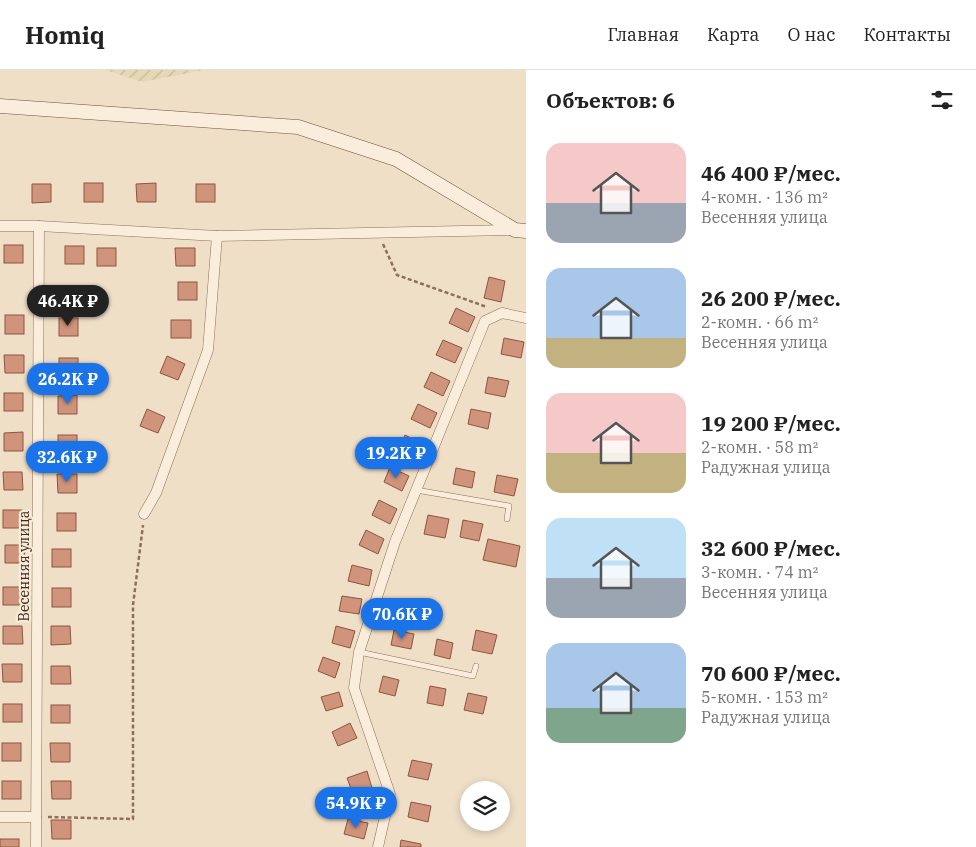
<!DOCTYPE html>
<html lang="ru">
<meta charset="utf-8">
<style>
body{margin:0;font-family:"IBM Plex Serif",serif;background:#f2f2f2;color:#222;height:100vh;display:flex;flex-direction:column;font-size:19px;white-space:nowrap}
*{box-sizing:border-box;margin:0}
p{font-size:16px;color:#767676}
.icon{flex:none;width:28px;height:28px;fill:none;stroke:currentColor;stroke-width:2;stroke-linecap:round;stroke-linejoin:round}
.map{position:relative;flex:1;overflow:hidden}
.sheet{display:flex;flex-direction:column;background:#fff;width:450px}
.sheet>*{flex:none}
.tools{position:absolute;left:460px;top:711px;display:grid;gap:10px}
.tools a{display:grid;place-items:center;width:50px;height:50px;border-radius:50%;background:#fff;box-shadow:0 2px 8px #0003;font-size:25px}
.price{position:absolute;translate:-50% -42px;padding:0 11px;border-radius:18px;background:#1a73e8;color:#fff;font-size:16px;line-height:32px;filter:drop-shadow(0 1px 2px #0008)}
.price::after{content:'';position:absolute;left:50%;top:30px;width:15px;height:11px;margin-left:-8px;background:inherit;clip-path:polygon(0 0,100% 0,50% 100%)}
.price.current{background:#222;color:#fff}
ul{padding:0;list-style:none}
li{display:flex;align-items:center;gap:15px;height:125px;padding:0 20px}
li span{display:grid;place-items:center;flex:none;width:140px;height:100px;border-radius:15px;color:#555}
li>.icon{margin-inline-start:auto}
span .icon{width:60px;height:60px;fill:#fffc;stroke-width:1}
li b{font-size:21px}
h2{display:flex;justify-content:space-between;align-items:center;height:60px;padding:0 20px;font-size:21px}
header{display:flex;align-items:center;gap:30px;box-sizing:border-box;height:70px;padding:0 25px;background:#fff;border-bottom:1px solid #e0e0e0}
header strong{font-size:24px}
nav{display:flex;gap:28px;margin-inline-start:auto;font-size:18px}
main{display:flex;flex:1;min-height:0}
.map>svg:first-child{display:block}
</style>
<header>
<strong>Homiq</strong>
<nav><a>Главная</a><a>Карта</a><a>О нас</a><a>Контакты</a></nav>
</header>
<main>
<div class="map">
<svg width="526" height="777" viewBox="0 0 526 777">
<defs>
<pattern id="farmland-furrows" width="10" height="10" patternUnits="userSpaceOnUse" patternTransform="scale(1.25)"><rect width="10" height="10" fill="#e6d8b4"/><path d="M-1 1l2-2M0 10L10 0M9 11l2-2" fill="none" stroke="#c6ba9a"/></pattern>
</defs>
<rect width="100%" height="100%" fill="#f0dfc7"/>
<polygon fill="url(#farmland-furrows)" points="106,0 204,0 142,12"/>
<g fill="#cf947b" stroke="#8d5540">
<rect x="84" y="113" width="19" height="19"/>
<polygon points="156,113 156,132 137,132 136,114"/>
<polygon points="32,114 51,114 51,132 32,133"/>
<rect x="196" y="114" width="19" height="18"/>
<rect x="4" y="175" width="19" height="18"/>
<rect x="65" y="176" width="19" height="18"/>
<rect x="97" y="178" width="19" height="18"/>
<polygon points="175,178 195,178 195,196 176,196"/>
<polygon points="489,207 505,211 501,232 484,228"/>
<rect x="178" y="212" width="19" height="18"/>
<polygon points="456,238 475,247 468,262 449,253"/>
<rect x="5" y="245" width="19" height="19"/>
<rect x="59" y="248" width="19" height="18"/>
<rect x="171" y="250" width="20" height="18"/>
<polygon points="504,268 524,272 521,288 501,284"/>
<polygon points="443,270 462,278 455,293 436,285"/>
<polygon points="4,285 24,285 24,303 5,303"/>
<polygon points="167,286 185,294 178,310 160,303"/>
<rect x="59" y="288" width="19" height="18"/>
<polygon points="431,302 450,311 443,326 424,317"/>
<polygon points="488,307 509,311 505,327 485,323"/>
<rect x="4" y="323" width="19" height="18"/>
<polygon points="77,325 77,344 58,344 58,326"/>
<polygon points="418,334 437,343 430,358 411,349"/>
<polygon points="147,339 165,347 158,363 140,356"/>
<polygon points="471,339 491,343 488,359 468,354"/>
<polygon points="23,362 23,381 4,381 4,363"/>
<rect x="58" y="365" width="19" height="18"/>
<polygon points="405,365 423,374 417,389 398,380"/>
<polygon points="390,397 409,406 402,421 384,412"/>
<polygon points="456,398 475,402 472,418 453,414"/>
<polygon points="3,402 22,402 23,420 4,420"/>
<polygon points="57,404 77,404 77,423 58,423"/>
<polygon points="497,405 518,409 514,426 494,422"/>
<polygon points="379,430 397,439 390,454 372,445"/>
<rect x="3" y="440" width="19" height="18"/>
<rect x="57" y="443" width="19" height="18"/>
<polygon points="428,445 449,449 445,468 424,464"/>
<polygon points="463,450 483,454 479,471 460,467"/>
<polygon points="366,460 384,469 378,484 359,475"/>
<polygon points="488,469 520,476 516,497 483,490"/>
<polygon points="5,475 24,475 25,493 5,493"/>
<rect x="52" y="479" width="19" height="18"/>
<polygon points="352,495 372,500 369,516 348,511"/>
<rect x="3" y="517" width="19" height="18"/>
<rect x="52" y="518" width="19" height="19"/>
<polygon points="342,526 362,529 359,544 339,541"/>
<polygon points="3,556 22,556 23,574 3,574"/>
<polygon points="51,556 70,556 71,574 51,575"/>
<polygon points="336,556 355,561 350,578 332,573"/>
<polygon points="394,560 414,564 411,579 391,575"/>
<polygon points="476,560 497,565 492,584 472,580"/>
<polygon points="437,569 453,573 450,589 434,585"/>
<polygon points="323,587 340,593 335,608 318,601"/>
<polygon points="2,594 22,594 22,612 3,612"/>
<polygon points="51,596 70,596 71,614 51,614"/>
<polygon points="383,606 399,610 395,626 379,622"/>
<polygon points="430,616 446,619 443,636 427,633"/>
<polygon points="339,622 343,636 326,641 321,627"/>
<polygon points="468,623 487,627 483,644 464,640"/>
<rect x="3" y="634" width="19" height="18"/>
<rect x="51" y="635" width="19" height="18"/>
<polygon points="350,653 357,668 338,676 332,662"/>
<rect x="2" y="673" width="19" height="18"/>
<polygon points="50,673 70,673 70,692 51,692"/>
<polygon points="412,690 432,694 428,710 408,706"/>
<polygon points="367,701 372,718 353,724 347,708"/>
<rect x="2" y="711" width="19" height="18"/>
<polygon points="51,711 71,711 71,729 52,729"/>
<polygon points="411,732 431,736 428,752 408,747"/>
<polygon points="348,749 368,753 364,769 344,764"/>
<polygon points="51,750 71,750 71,769 52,769"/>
<rect x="0" y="769" width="19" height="8"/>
<polygon points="401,770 421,774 421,777 400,777"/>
</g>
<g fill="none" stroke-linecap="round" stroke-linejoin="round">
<g stroke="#8d6f5b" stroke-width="6">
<g id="lane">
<polyline points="416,420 509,436 507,449"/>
<polyline points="359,582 473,606 476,596"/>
</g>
</g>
<g stroke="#8d6f5b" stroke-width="11">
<g id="street">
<polyline points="0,156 39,156 217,166 514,160"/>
<polyline points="144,444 156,423 208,280 217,166"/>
<polyline points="0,747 36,747"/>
<polyline points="36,777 39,156"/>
<polyline points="378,777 390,724 354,618 359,582 395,472 485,251 502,243 526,248"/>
</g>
</g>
<g stroke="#6f503e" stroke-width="15">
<polyline id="secondary" points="0,36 298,57 396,89 515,160 526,161"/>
</g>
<g stroke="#8d6f5b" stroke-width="2.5" stroke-dasharray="4 2.5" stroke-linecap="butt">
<polyline points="383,174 397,205 487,237"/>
<polyline points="48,747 133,749 133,535 143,455"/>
</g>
<use href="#lane" stroke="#faeddb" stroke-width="5"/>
<use href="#street" stroke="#faeddb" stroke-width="10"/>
<use href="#secondary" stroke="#faeddb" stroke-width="14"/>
</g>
<g text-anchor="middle" stroke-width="4.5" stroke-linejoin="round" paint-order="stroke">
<g font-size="14" fill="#3c2a1f" stroke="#f7ead7">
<text transform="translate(24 496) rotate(-90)" y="5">Весенняя улица</text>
</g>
</g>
</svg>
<div class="tools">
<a><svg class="icon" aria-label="layers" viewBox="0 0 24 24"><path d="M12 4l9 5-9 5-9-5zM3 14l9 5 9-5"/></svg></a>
</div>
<b class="price current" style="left:68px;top:257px">46.4K ₽</b>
<b class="price" style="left:68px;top:335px">26.2K ₽</b>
<b class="price" style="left:396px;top:409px">19.2K ₽</b>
<b class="price" style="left:67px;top:413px">32.6K ₽</b>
<b class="price" style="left:402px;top:570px">70.6K ₽</b>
<b class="price" style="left:356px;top:759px">54.9K ₽</b>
</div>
<section class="sheet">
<h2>Объектов: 6<svg class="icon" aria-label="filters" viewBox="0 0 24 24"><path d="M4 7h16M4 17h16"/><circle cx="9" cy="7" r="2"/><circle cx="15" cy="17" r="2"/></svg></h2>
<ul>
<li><span style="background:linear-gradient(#f6c9c9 60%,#9aa5b1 0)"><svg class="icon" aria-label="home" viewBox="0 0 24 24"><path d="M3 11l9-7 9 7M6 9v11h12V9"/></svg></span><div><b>46 400 ₽/мес.</b><p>4-комн. · 136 m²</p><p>Весенняя улица</p></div></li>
<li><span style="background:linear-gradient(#a9c7e8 70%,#c2b280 0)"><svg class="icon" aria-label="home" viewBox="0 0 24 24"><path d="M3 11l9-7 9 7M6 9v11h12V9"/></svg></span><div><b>26 200 ₽/мес.</b><p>2-комн. · 66 m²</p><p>Весенняя улица</p></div></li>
<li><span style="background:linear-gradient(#f6c9c9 60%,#c2b280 0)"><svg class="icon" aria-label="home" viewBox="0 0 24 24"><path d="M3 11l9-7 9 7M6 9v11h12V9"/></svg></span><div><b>19 200 ₽/мес.</b><p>2-комн. · 58 m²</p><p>Радужная улица</p></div></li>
<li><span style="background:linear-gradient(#bfe0f5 60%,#9aa5b1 0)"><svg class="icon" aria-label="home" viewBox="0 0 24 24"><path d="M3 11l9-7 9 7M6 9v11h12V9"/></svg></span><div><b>32 600 ₽/мес.</b><p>3-комн. · 74 m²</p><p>Весенняя улица</p></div></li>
<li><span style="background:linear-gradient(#a9c7e8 65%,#7fa58c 0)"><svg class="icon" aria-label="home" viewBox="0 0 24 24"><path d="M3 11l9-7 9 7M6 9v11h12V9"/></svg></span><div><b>70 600 ₽/мес.</b><p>5-комн. · 153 m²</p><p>Радужная улица</p></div></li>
</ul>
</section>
</main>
